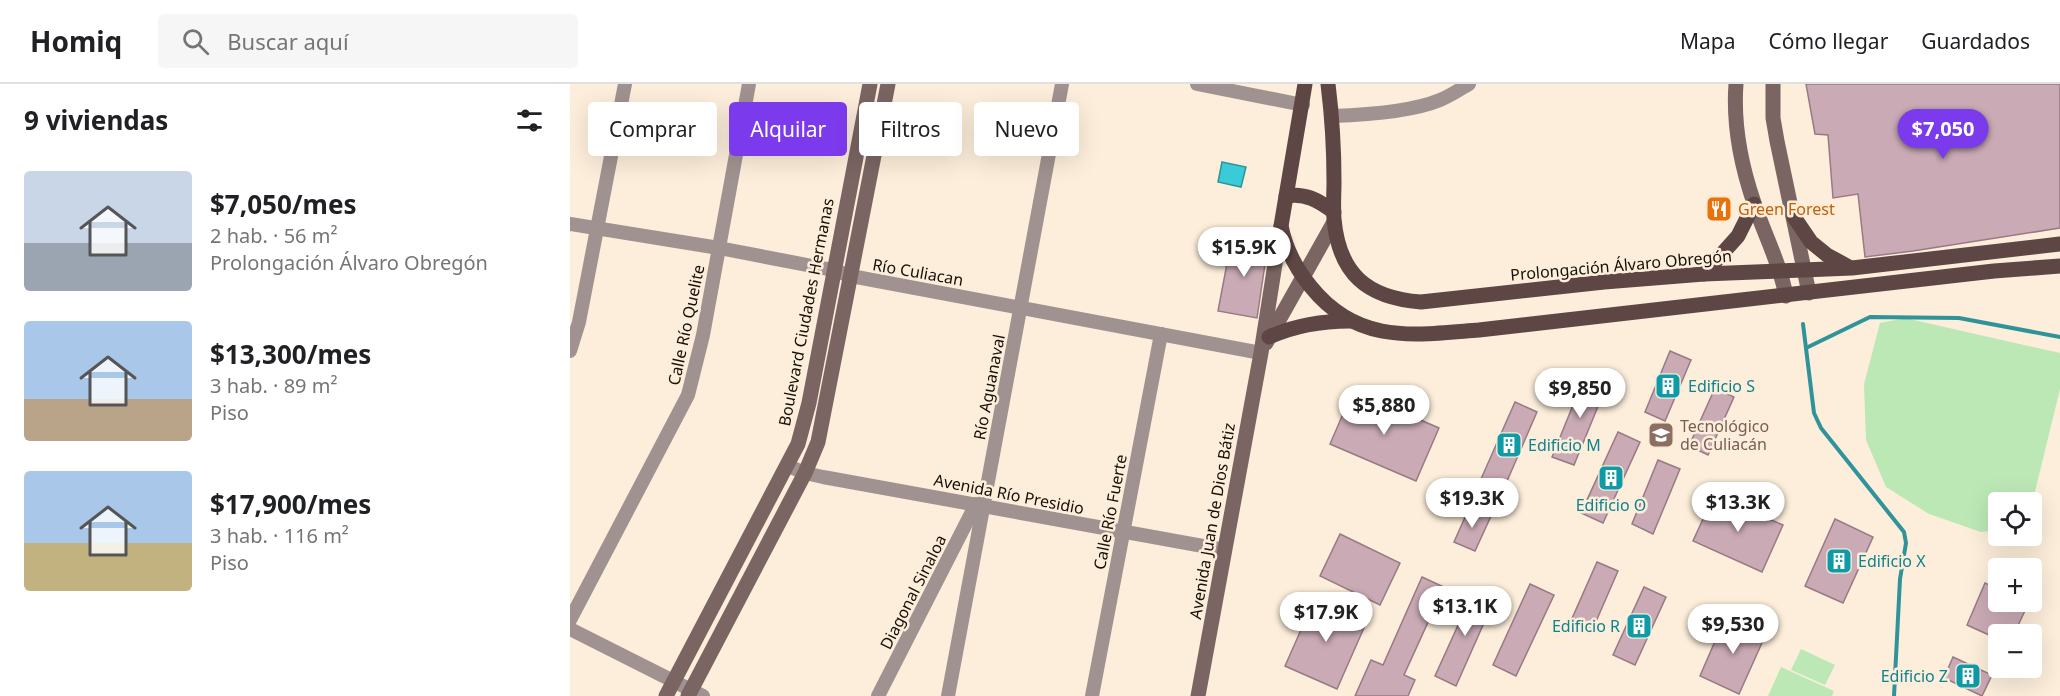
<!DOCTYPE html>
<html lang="es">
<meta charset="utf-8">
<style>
body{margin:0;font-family:"Noto Sans",sans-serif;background:#f6f6f6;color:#202124;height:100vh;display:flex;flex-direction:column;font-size:22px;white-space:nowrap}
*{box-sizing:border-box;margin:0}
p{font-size:20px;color:#757577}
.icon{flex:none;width:33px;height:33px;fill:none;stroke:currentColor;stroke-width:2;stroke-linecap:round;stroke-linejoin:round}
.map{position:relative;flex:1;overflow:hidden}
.sheet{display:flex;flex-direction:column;background:#fff;width:570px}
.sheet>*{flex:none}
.banner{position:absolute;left:18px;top:18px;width:570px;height:54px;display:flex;gap:12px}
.tools{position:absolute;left:1418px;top:408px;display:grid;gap:12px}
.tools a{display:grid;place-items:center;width:54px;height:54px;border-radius:6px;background:#fff;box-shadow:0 6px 24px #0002;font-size:30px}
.price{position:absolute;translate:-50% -51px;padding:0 14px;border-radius:21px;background:#fff;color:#222;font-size:20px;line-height:39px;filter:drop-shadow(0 2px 3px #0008)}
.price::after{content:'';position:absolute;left:50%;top:36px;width:18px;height:14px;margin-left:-9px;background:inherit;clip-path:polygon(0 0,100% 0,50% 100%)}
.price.on{background:#7c3aed;color:#fff}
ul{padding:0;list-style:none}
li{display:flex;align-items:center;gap:18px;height:150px;padding:0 24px}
li span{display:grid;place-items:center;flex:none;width:168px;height:120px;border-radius:6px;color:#555}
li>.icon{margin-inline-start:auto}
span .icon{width:72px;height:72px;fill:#fffc;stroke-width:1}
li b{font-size:26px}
h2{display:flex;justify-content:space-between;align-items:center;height:72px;padding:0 24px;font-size:26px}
.pill{padding:0 21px;border-radius:6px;background:#fff;box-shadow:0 6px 24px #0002;font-size:21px;line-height:54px}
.pill.on{background:#7c3aed;color:#fff}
header{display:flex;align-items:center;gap:36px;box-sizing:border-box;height:84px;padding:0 30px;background:#fff;border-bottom:2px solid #e0e0e0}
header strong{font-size:28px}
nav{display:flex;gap:33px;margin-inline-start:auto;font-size:21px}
.search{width:420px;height:54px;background:#f6f6f6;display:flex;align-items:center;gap:15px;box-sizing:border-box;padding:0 21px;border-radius:6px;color:#757577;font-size:22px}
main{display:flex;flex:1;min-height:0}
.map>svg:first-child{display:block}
</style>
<header>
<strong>Homiq</strong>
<div class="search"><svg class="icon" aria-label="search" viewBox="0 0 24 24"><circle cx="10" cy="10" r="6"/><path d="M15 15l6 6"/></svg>Buscar aquí</div>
<nav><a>Mapa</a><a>Cómo llegar</a><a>Guardados</a></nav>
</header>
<main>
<section class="sheet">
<h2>9 viviendas<svg class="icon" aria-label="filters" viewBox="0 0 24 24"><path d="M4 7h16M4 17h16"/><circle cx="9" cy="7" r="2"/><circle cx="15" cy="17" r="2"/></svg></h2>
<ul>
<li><span style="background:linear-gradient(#c9d6e8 60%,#9aa5b1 0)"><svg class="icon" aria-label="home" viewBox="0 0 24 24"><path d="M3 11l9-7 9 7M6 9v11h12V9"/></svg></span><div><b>$7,050/mes</b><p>2 hab. · 56 m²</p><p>Prolongación Álvaro Obregón</p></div></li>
<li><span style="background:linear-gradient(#a9c7e8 65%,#b9a48a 0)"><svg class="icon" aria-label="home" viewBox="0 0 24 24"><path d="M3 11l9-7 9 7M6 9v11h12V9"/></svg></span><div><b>$13,300/mes</b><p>3 hab. · 89 m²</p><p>Piso</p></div></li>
<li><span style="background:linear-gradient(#a9c7e8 60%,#c2b280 0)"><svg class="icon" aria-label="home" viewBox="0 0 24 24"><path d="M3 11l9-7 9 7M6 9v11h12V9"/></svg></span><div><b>$17,900/mes</b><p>3 hab. · 116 m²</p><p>Piso</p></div></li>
</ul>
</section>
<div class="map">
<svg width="1490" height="612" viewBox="0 0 1490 612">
<rect width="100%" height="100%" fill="#fceeda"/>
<g fill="#bce8b6">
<polygon points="1335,234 1490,269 1490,305 1461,424 1461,418 1428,418 1428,446 1411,448 1359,430 1316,403 1296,356 1294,300 1310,239"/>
<polygon points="1231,565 1265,581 1255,601 1221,586"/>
<polygon points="1211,583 1264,607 1262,612 1198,612"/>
</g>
<polygon fill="#3acbd8" stroke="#2f9399" stroke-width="1.5" points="652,78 676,83 671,103 648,98"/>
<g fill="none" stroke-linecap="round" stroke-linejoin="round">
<g stroke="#2f9399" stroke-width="4">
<polyline points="1233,240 1244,329 1251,344 1334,448 1336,459 1330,495 1324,612"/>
<polyline points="1236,264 1300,233 1389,234 1490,253"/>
</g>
</g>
<g fill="#caaab5" stroke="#977a83" stroke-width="1.5">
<polygon points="1236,0 1490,0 1490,144 1343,167 1295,173 1288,110 1263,114 1258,51 1245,50"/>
<polygon points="662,153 698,160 687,234 648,227"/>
<polygon points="1100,267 1121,276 1095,337 1075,328"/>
<polygon points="1016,289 1038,298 1004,381 982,373"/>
<polygon points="1145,304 1164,313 1138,371 1119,362"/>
<polygon points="783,307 869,344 846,397 760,360"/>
<polygon points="945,318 967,328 934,404 911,395"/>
<polygon points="1048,348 1070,358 1033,439 1011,429"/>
<polygon points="1088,376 1110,385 1083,450 1062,440"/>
<polygon points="1144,411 1213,441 1192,488 1123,457"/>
<polygon points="900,422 921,432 905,467 884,458"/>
<polygon points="1265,435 1303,453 1273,519 1235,502"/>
<polygon points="770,450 830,479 810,521 750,492"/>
<polygon points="1027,478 1048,487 1021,549 1000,539"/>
<polygon points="852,493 874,503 834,591 845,596 838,612 785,612 801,576 813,581"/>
<polygon points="1415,499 1428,505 1428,518 1459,518 1444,550 1428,550 1428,555 1397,541"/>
<polygon points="960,500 984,511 946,592 923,581"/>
<polygon points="1074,503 1096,513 1065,581 1043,571"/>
<polygon points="905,504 925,514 886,602 865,592"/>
<polygon points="745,514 797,537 767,605 715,582"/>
<polygon points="1156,532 1196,550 1169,610 1130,592"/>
<polygon points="1383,573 1422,591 1412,612 1374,594"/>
</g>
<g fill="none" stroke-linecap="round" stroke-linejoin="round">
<g stroke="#a09290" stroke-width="14">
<polyline points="627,0 733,21"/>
<path d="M762 32C793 31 841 28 870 16 880 12 889 6 899 0"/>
<polyline points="0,140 149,164 263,186 281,192 691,269"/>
<polyline points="0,267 9,238 55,0"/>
<polyline points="218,382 235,389 253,393 655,466"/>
<polyline points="0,536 118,311 133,251 179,0"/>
<polyline points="0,545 133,612"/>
<polyline points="308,612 406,420"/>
<polyline points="378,612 492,0"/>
<polyline points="522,612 591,250"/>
</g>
<g stroke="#7a6563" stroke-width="15">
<path d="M1166 0C1163 40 1171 81 1184 119 1194 150 1210 179 1216 212"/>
<polyline points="1203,0 1203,34 1207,57 1239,209"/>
<polyline points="696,259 764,138"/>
<polyline points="96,612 228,360 239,319 300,0"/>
<polyline points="118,612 235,389 248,358 318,0"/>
<polyline points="628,612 691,269 711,142"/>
</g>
<g stroke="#5e4644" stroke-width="15">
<path d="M735 0 711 142C716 166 726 185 741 203 788 261 844 251 909 246L1424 187 1490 182"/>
<path d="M758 0C762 32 764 65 764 97 764 110 763 122 764 135 769 190 797 214 851 218L1034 198 1134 190 1282 184 1490 160"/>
<path d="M716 112C736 109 748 116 764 128"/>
<polyline points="1224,133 1241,158 1257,171 1279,183"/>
<polyline points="1134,190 1168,152 1184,120"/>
<path d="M699 253C726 241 751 237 780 237"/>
</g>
</g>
<defs>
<g id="restaurant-square" transform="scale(1.35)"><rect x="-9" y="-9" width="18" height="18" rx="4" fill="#e8710a" stroke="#fceeda"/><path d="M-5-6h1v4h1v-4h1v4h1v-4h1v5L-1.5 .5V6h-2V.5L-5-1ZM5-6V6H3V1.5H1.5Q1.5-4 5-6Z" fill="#fff"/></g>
<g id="building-square" transform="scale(1.35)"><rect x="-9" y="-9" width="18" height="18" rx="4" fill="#0f9aa8" stroke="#fceeda"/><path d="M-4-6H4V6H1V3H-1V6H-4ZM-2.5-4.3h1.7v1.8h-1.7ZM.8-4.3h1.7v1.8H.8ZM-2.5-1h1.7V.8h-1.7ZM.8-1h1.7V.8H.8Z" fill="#fff"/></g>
<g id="university-square" transform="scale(1.35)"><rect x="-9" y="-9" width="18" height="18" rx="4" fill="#8d6e63" stroke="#fceeda"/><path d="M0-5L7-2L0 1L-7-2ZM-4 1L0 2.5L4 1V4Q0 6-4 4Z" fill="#fff"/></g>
</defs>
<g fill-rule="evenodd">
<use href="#restaurant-square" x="1149" y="125"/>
<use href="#building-square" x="1098" y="302"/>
<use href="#university-square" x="1091" y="351"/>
<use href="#building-square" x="939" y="361"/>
<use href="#building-square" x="1041" y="394"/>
<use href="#building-square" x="1269" y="477"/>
<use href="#building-square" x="1069" y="542"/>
<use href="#building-square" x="1398" y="592"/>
</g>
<g text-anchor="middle" stroke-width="5" stroke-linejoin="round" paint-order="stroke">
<g font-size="16" fill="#c56008" stroke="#fceeda" text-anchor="start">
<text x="1168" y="131">Green Forest</text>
</g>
<g font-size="16" fill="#161007" stroke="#fceeda">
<text transform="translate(1051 181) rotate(-5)" y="6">Prolongación Álvaro Obregón</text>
<text transform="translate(348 188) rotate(10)" y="6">Río Culiacan</text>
<text transform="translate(236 228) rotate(-79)" y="6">Boulevard Ciudades Hermanas</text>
<text transform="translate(116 241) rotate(-78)" y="6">Calle Río Quelite</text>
<text transform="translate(419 303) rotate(-79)" y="6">Río Aguanaval</text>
<text transform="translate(439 410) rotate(11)" y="6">Avenida Río Presidio</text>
<text transform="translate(540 428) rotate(-79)" y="6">Calle Río Fuerte</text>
<text transform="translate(642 437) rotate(-80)" y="6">Avenida Juan de Dios Bátiz</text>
<text transform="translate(343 508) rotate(-63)" y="6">Diagonal Sinaloa</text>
</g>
<g font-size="16" fill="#0d838f" stroke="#fceeda" text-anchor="start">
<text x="1118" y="308">Edificio S</text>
<text x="958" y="367">Edificio M</text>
<text x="1041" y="427" text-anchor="middle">Edificio O</text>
<text x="1288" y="483">Edificio X</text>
<text x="1050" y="548" text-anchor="end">Edificio R</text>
<text x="1378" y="598" text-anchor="end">Edificio Z</text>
</g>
<g font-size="16" fill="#785e54" stroke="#fceeda" text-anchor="start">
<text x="1110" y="348">Tecnológico<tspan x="1110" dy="18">de Culiacán</tspan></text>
</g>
</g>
</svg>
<div class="tools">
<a><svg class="icon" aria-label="locate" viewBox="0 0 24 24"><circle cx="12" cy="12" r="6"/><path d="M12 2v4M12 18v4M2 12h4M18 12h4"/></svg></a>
<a>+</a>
<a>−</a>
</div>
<b class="price on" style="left:1373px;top:76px">$7,050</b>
<b class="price" style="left:674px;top:194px">$15.9K</b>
<b class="price" style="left:1010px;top:335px">$9,850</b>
<b class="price" style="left:814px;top:352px">$5,880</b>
<b class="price" style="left:902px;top:445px">$19.3K</b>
<b class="price" style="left:1168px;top:449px">$13.3K</b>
<b class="price" style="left:895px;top:553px">$13.1K</b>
<b class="price" style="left:756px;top:559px">$17.9K</b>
<b class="price" style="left:1163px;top:571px">$9,530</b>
<div class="banner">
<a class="pill">Comprar</a>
<a class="pill on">Alquilar</a>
<a class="pill">Filtros</a>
<a class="pill">Nuevo</a>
</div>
</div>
</main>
